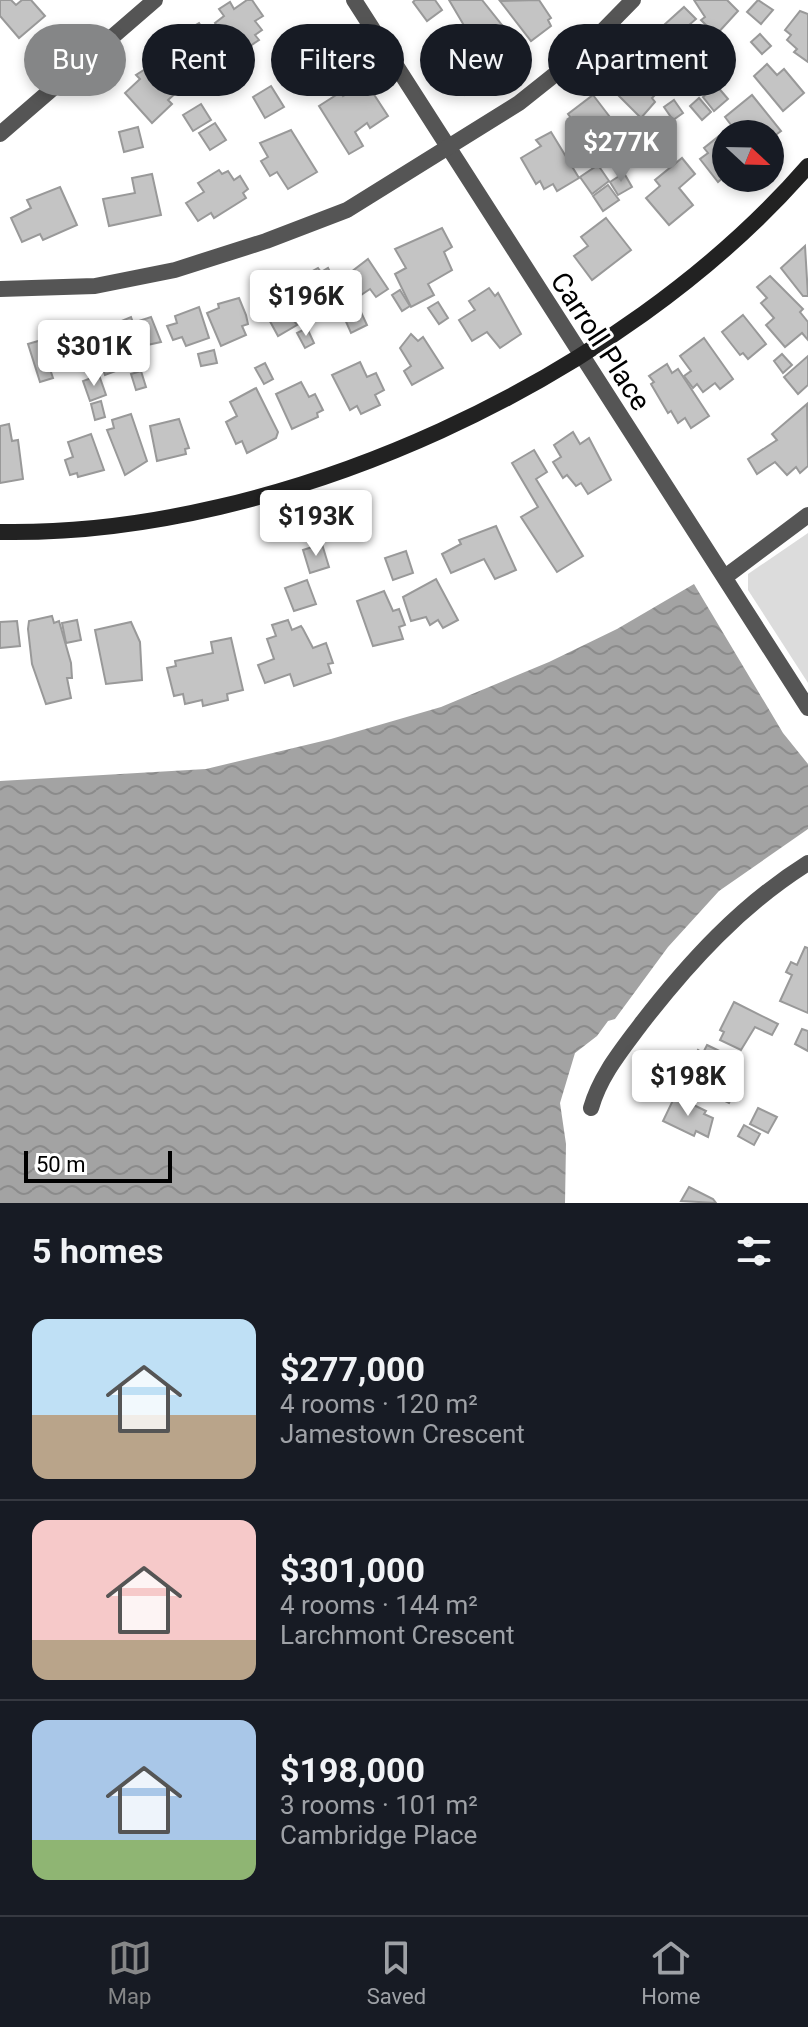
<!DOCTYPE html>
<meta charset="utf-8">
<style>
body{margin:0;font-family:Roboto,sans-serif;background:#20242c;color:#f1f3f6;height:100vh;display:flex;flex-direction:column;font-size:30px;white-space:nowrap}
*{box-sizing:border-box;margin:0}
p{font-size:26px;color:#9ea1a6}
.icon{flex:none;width:44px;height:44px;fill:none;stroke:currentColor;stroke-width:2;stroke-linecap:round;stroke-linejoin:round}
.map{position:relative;height:1203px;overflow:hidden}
.details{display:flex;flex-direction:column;background:#171b24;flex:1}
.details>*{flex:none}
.top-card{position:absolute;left:24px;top:24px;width:760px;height:72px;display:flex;gap:16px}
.needle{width:52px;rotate:112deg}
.tools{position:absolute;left:712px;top:120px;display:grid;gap:16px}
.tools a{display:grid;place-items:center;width:72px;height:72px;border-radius:50%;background:#171b24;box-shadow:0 4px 12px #0003;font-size:40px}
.scale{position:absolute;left:24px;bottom:20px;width:148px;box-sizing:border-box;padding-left:8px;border:4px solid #000;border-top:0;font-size:22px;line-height:28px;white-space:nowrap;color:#000;-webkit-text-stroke:6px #fff;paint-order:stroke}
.price{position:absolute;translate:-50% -68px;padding:0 18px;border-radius:8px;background:#fff;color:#222;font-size:26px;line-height:52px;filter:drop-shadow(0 2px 4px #0008)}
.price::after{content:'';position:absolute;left:50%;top:48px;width:24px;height:18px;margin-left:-12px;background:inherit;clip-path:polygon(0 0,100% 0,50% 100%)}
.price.selected{background:#858687;color:#fff}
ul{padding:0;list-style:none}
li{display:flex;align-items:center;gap:24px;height:200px;padding:0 32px}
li+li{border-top:2px solid #363941}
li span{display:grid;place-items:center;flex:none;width:224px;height:160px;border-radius:16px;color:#555}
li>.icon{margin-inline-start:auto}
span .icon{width:96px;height:96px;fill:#fffc;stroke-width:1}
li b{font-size:34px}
h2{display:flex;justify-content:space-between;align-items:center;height:96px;padding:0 32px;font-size:34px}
.tag{padding:0 28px;border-radius:36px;background:#171b24;box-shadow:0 4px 12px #0003;font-size:28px;line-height:72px}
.tag.selected{background:#858687;color:#fff}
.tabs{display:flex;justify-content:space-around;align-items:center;height:112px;border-top:2px solid #363941;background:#171b24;font-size:22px;color:#9ea1a6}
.tabs a{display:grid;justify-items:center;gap:4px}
.tabs .selected{color:#858687}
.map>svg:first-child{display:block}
</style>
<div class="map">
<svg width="808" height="1203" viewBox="0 0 808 1203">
<defs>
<pattern id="water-waves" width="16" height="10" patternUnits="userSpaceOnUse" patternTransform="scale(2)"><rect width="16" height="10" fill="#a3a3a3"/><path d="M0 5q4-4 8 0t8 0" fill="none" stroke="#8b8b8b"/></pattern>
</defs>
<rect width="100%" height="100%" fill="#fff"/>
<polygon fill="#dcdcdc" points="808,533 808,683 748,590 748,574"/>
<polygon fill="url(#water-waves)" points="694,584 783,733 808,764 808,829 719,891 668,947 615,1019 608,1021 597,1036 575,1053 560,1103 566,1144 565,1203 0,1203 0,781 206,769 331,739 441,707 549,662 617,629"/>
<g fill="#c4c4c4" stroke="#999" stroke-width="2">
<polygon points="0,0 11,0 16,5 22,0 31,0 45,16 19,38 0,16"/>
<polygon points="247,0 252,0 263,16 255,21 262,30 255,35 259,40 237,55 215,23 224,16 219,9 230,2 234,9"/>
<polygon points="415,0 435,0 442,10 427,21 413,2"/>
<polygon points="449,0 482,0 521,49 505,63 478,29 469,34"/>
<polygon points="539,0 551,18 548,20 551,26 531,41 500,1"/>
<polygon points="694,0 727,0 738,11 716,35 701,20 705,17"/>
<polygon points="758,0 773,10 761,24 747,12"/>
<polygon points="684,7 696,19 689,25 702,39 679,61 654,34"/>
<polygon points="800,11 808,14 808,62 794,52 797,49 787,40 791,35 785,30"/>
<polygon points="199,23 222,60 197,75 177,36"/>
<polygon points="454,30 480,64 477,67 482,83 465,95 442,69 444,67 434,43"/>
<polygon points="760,34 771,46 762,54 751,42"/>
<polygon points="629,61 657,93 652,98 655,102 641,118 605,82"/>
<polygon points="155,63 158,67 162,63 176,79 170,85 177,92 168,100 172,104 152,123 125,93 140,79 136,75"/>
<polygon points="767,64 777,75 784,69 804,93 783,111 754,76"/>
<polygon points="358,70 388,116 370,128 367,123 355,132 363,146 349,154 319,106 341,92 343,96 352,91 344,78"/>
<polygon points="716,85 728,99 714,111 703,97"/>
<polygon points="271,86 284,107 265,118 253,97"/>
<polygon points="593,95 626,138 605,154 598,146 594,149 568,114"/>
<polygon points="752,95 781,131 770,139 770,134 738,134 725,117"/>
<polygon points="699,98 711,112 702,120 690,106"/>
<polygon points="674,100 683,113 673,120 664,107"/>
<polygon points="201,104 211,120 193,131 183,115"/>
<polygon points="215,123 226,140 210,150 199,133"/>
<polygon points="138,127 143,147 124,152 119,132"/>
<polygon points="291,130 317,172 288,189 277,172 270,176 261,161 268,157 260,143"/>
<polygon points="551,132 579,178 557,191 553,184 544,189 540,181 536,184 521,158 541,146 536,140"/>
<polygon points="638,132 650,144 640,153 628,141"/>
<polygon points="724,132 726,175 718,182 700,159 708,153 704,148"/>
<polygon points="682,158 695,174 679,188 693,205 669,225 646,198 660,186 655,180"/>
<polygon points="598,165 609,181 592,194 580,177"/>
<polygon points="219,170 222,174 228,171 234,180 240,176 248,189 243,193 246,198 214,218 211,213 198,221 186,203 204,192 198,183"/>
<polygon points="624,173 632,187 618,195 610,182"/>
<polygon points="152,174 161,215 109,226 103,199 135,193 132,178"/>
<polygon points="608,185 619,200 603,211 593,196"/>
<polygon points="60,187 77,225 43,240 40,234 22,242 11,218 31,208 27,200"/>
<polygon points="606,218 631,250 592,280 574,256 588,246 581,237"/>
<polygon points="442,228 452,247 444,252 452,270 428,284 434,295 411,307 395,274 406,268 395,249"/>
<polygon points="805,246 808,296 803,296 781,268"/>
<polygon points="368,259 388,289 376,297 370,289 355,299 342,279"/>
<polygon points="318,268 321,272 328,268 340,292 322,303 320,299 311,303 309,299 305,301 297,285 311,278 309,273"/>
<polygon points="770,276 803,309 800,312 808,322 808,340 802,333 785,347 766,325 774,318 761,303 767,298 757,287"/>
<polygon points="277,288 280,294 284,292 299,319 294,321 297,325 278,336 266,314 260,318 252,303"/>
<polygon points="489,288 495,296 498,293 521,334 500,348 487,332 472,341 459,320 475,310 469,301"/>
<polygon points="400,290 410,306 402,311 392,295"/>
<polygon points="239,298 246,315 248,324 242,326 246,335 221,346 207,313 219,308 218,304"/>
<polygon points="438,302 448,318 439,324 428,308"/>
<polygon points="199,307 209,338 186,346 182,337 173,340 167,326 177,323 175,316"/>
<polygon points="359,308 367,325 351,333 343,315"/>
<polygon points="743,315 766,344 748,359 743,353 740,355 722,332"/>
<polygon points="131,317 133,323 151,317 161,342 129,349 119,322"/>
<polygon points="97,322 99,329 109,325 124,368 105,375 103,369 92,373 87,366 77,337 86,333 83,327"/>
<polygon points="307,328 314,343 305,348 297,333"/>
<polygon points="411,334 418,341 423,337 443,368 412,385 404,371 411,366 400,348"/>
<polygon points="55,336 56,342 65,339 71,360 49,366 53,378 40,382 28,344"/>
<polygon points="704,338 733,379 720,389 715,383 703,392 697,384 693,388 684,376 691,371 680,356"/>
<polygon points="214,350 217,363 201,366 198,354"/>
<polygon points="782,354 792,365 783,373 774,361"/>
<polygon points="808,356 808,385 798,394 784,377"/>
<polygon points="360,362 367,377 376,373 384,390 375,395 380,405 361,414 357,406 350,410 332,375"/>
<polygon points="265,363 273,379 264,384 255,368"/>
<polygon points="667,364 672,373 678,369 709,416 691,428 685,418 678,423 671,411 668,413 651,384 654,382 649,376"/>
<polygon points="141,371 146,387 136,390 131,374"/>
<polygon points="99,375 106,395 90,401 83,381"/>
<polygon points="301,382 309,397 315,394 323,410 317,413 318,417 292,429 276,394"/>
<polygon points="256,388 278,432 276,438 247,453 242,441 236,444 226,422 237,416 230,402"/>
<polygon points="101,401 105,417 95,420 91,404"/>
<polygon points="807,404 808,466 800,473 796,467 787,475 775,462 757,474 748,459 777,440 772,434"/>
<polygon points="131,414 147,461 125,475 107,430 114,428 112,420"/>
<polygon points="179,419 189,448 185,449 186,454 157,461 150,426"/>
<polygon points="9,424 12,441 18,440 23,479 0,483 0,426"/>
<polygon points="573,432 580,444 589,438 611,480 588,494 581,483 576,486 567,475 563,478 553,462 561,457 554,445"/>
<polygon points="91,434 104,470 78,477 77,473 70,475 65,460 73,457 68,442"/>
<polygon points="534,450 547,472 536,479 583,556 557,572 521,517 538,507 512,463"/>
<polygon points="496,526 516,570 495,579 484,559 451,573 442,554 461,544 459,540"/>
<polygon points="322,544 329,567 310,573 303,550"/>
<polygon points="406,551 413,573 393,580 385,558"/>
<polygon points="436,579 458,620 443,628 438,620 430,625 426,617 411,621 403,597"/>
<polygon points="307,580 316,604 294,611 285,588"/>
<polygon points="384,591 393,611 399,609 405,625 399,627 403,639 373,646 357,601"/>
<polygon points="52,616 54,623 59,621 71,663 72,678 67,678 71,698 46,704 32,664 28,629 29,621"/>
<polygon points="77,620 81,640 66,643 62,623"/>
<polygon points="288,620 292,630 301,626 303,629 313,648 326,643 333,663 328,664 331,673 294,686 290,674 265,683 258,665 274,659 267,639 276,636 272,625"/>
<polygon points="17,621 20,646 0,648 0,622"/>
<polygon points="131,622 140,642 142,680 106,684 95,630"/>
<polygon points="231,638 243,690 227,694 228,700 203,706 202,700 185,704 183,694 174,696 167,668 176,666 175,661 213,653 211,642"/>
<polygon points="805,947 808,948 808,1013 780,1001 792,975 786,972 791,962 797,965"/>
<polygon points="734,1002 778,1024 772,1035 755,1027 741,1050 720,1040 724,1032 720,1030"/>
<polygon points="802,1029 808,1031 808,1051 795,1044"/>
<polygon points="707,1045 730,1056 717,1082 735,1091 729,1103 700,1089 696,1096 684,1091 688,1083 683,1081 698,1050 703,1053"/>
<polygon points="675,1096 706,1111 704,1114 713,1118 708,1137 696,1131 694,1136 663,1121"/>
<polygon points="758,1108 777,1117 768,1133 750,1124"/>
<polygon points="744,1125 760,1134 754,1145 738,1136"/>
<polygon points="689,1187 713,1199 716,1203 681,1201"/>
</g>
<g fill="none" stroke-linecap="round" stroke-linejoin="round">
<g stroke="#555" stroke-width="16">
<polyline points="354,0 808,708"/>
<polyline points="0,134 155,0"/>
<polyline points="0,289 95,286 175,270 266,241 347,210 519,103 578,56 633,0"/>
<polyline points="725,577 808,515"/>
<path d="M591 1108C600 1076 621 1051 641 1024 689 962 741 905 808 863"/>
</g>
<path stroke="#222" stroke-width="16" d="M0 532C283 537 623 379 808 166"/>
</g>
<g text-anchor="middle" stroke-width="6" stroke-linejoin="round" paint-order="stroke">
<g font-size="28" fill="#000" stroke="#fff">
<text transform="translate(601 341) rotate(57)" y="10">Carroll Place</text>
</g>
</g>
</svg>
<div class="tools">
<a><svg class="needle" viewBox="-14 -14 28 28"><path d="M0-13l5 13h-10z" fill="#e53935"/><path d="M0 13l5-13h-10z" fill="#9ea1a6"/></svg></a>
</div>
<div class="scale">50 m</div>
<b class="price selected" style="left:621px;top:184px">$277K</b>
<b class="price" style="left:306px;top:338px">$196K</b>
<b class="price" style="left:94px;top:388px">$301K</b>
<b class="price" style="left:316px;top:558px">$193K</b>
<b class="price" style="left:688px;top:1118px">$198K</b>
<div class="top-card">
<a class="tag selected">Buy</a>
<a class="tag">Rent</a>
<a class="tag">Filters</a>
<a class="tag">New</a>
<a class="tag">Apartment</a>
</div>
</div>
<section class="details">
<h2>5 homes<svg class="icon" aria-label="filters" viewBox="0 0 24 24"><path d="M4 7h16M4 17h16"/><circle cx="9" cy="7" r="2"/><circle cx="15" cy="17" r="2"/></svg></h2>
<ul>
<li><span style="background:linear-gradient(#bfe0f5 60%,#b9a48a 0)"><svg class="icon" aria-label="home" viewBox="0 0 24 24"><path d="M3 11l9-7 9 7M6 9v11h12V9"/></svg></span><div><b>$277,000</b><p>4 rooms · 120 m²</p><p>Jamestown Crescent</p></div></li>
<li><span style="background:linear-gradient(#f6c9c9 75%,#b9a48a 0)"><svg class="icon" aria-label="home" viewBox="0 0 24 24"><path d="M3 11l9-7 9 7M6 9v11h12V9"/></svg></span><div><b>$301,000</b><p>4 rooms · 144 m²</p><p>Larchmont Crescent</p></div></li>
<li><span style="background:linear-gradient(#a9c7e8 75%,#8fb573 0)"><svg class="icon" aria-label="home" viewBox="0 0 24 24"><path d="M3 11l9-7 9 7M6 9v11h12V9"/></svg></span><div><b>$198,000</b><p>3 rooms · 101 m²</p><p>Cambridge Place</p></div></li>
</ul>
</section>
<nav class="tabs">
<a class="selected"><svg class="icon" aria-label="map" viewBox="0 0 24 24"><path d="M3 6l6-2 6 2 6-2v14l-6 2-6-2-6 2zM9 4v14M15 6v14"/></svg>Map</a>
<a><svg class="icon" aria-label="saved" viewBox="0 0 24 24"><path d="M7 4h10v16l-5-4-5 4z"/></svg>Saved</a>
<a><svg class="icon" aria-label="home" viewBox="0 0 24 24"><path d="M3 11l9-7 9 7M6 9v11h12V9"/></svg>Home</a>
</nav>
